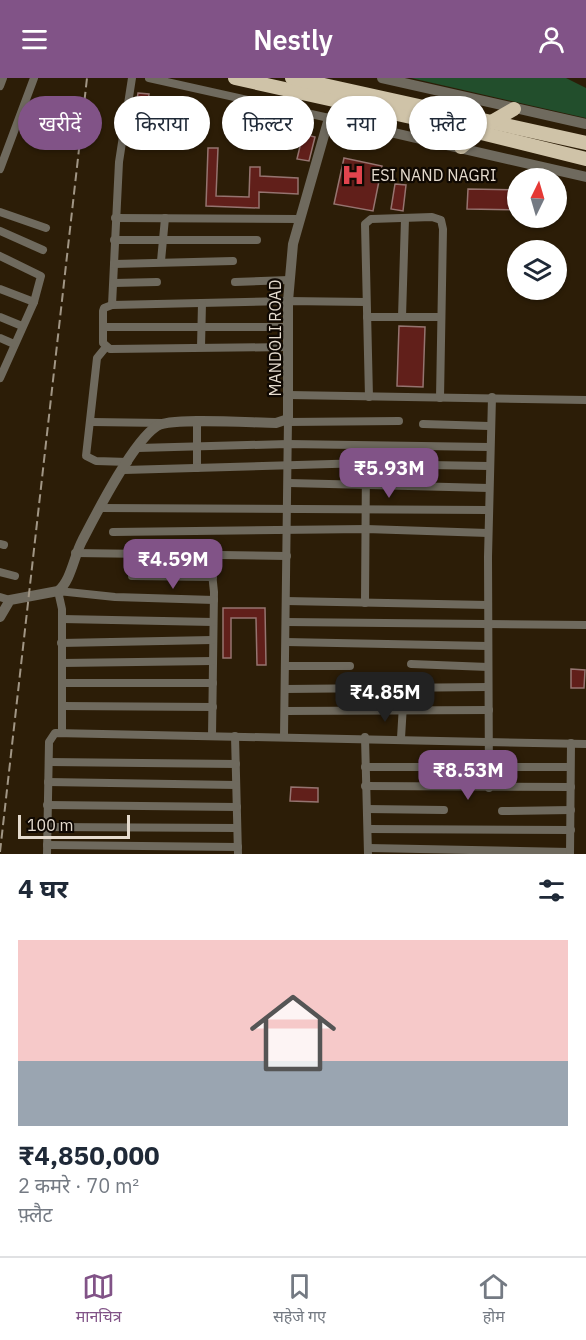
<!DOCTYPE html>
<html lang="hi">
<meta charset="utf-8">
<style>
body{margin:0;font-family:"IBM Plex Sans","Noto Sans Devanagari",sans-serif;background:#f6f6f7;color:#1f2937;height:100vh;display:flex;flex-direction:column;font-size:22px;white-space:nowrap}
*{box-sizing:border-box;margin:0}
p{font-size:20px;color:#747a83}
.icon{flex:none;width:33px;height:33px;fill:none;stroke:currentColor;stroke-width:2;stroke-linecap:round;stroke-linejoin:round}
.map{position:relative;height:776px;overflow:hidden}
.drawer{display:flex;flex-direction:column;background:#fff;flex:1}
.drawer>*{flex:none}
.banner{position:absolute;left:18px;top:18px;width:550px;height:54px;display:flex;gap:12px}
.needle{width:39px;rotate:5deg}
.controls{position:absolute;left:507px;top:90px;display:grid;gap:12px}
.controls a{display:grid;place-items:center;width:60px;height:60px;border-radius:50%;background:#fff;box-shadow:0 2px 4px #0004;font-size:30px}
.scale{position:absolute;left:18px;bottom:15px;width:112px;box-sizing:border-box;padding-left:6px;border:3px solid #e5dbce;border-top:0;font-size:16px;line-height:21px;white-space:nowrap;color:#e5dbce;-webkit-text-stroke:4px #0f0802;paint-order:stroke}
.price{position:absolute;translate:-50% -51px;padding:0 14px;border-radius:12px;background:#815387;color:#fff;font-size:20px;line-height:39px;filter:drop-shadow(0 2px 3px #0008)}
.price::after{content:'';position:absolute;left:50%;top:36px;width:18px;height:14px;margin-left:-9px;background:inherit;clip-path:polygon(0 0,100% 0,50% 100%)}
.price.on{background:#222;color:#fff}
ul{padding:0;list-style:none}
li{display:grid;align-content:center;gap:12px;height:318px;padding:0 18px}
li span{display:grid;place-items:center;height:186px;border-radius:0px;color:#555}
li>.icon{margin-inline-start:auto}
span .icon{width:108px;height:108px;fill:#fffc;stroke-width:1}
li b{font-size:26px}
h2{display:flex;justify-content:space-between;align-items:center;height:72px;padding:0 18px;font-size:26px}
.tag{padding:0 21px;border-radius:27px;background:#fff;box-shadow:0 2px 4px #0004;font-size:21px;line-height:54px}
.tag.on{background:#815387;color:#fff}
header{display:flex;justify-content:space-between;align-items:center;height:78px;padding:0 18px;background:#815387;color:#fff;font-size:27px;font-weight:600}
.menu{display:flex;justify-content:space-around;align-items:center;height:84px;border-top:2px solid #e0e1e3;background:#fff;font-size:16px;color:#747a83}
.menu a{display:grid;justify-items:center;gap:3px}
.menu .on{color:#815387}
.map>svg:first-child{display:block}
</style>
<header><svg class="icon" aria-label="menu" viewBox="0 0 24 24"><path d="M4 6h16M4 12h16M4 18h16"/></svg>Nestly<svg class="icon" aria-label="person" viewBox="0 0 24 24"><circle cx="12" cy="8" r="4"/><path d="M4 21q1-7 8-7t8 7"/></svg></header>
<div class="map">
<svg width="586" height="776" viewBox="0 0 586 776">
<rect width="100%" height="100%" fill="#2c1d07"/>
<polygon fill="#224e2c" points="411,0 566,0 586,10 586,40"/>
<g fill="#611f1a" stroke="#957470" stroke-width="1.5">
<polygon points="138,15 149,16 145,48 169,51 167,62 132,57"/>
<polygon points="303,56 315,59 309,83 297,81"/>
<polygon points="208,70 218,70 216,118 249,119 250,89 260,89 260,98 298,100 298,116 259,114 259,130 206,128"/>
<polygon points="344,80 382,88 373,133 334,126"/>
<polygon points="395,106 406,107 403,133 391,131"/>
<polygon points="468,111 518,112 518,132 467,131"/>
<polygon points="399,248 425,249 423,309 397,308"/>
<polygon points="223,530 265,530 266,587 257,587 256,540 231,540 231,580 223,580"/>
<polygon points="571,591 585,592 584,610 571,610"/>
<polygon points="291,709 318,710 318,724 290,723"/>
</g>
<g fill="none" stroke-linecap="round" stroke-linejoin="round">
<g stroke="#6f6a5e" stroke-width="8">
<polyline points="132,0 119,84 112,227 288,223 366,224"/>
<polyline points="149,0 329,40"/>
<polyline points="0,8 3,0"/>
<polyline points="0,91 34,0"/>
<polyline points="0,134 46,150"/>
<polyline points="115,140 299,141"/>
<polyline points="0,153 43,172"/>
<polyline points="114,162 257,162"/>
<polyline points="0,178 41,198 34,224 0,300"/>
<polyline points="161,183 165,140"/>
<polyline points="114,186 233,183"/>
<polyline points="235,204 289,202"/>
<polyline points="114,205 157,204"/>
<polyline points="0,211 34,224"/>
<polyline points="112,227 104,230 103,233 103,265 110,271 288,269"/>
<polyline points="0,239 22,248"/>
<polyline points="367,239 441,239"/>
<polyline points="402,239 405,141"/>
<polyline points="103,249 288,249"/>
<polyline points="0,260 14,266"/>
<polyline points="106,269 97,280 86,378 96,383 128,384"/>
<polyline points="201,269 202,225"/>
<polyline points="289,317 586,322"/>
<polyline points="369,319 365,146 371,141 432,139 441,142 443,151 440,320"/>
<polyline points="92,344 163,345"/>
<polyline points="288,344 399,343"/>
<polyline points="423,346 489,348"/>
<polyline points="138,370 288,366 489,369"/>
<polyline points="428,387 489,388"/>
<polyline points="197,390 197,344"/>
<polyline points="124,392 366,385 365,525"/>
<polyline points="289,405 489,410"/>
<polyline points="100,430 488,432"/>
<polyline points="113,454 366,451 488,455"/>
<polyline points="0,466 4,467"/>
<polyline points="75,475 287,478"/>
<polyline points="210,476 214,514 212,658"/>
<polyline points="0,494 15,498"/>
<polyline points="132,498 213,499"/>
<polyline points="0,519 10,522"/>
<polyline points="286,523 488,527"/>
<polyline points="62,541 213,544"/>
<polyline points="286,544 586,547"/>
<polyline points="286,564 488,568"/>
<polyline points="61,565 212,562"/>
<polyline points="62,585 212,583"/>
<polyline points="411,586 488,589"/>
<polyline points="285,588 350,588"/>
<polyline points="62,605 213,605"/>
<polyline points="285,611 488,609"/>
<polyline points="63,628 213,629"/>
<polyline points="285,633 489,632"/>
<polyline points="62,655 62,531 58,513 115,519 214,522"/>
<polyline points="235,658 238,776"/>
<polyline points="284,658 288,341"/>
<polyline points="365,659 368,776"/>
<polyline points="401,660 404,610"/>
<polyline points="49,684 236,686"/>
<polyline points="365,689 570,689"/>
<polyline points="48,704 236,707"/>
<polyline points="365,708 571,709"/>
<polyline points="489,710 488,479 492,319"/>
<polyline points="47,727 237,729"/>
<polyline points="367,731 444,732"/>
<polyline points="502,733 571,732"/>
<polyline points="46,749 237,750"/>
<polyline points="368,751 571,752"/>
<polyline points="47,767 238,769"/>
<polyline points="369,770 570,774"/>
<polyline points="47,776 49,664 55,655 586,666"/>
<polyline points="570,776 571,665"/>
</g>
<g stroke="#6f6a5e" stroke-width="10">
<polyline points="382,0 586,46"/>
<path d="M0 539 10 522 58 513C71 503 74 478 82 463 96 436 133 363 157 348 171 339 254 345 276 345L288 341V223L293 166 329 40 586 99"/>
</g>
<g stroke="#cfc3a8" stroke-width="14">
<polyline points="235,0 465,51 586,81"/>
<polyline points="292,0 586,65"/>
<polyline points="493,43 514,31"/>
<polyline points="461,69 479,54"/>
</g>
<polyline stroke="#a19685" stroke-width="2" stroke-dasharray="9 4.5" stroke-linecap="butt" points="0,774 87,0"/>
</g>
<defs>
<g id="hospital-bare" transform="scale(1.8)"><path d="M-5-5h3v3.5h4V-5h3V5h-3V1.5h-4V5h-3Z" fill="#e0444e" stroke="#0f0802" stroke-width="2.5" paint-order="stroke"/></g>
</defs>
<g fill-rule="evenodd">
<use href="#hospital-bare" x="353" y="97"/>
</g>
<g text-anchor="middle" stroke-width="4.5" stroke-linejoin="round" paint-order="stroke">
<g font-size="16" fill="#e5dbce" stroke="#0f0802" text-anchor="start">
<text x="371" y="103">ESI NAND NAGRI</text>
</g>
<g font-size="16" fill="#e5dbce" stroke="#0f0802">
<text transform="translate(275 260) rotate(-90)" y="6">MANDOLI ROAD</text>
</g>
</g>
</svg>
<div class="controls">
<a><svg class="needle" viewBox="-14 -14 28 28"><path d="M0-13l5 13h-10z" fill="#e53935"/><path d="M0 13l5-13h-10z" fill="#747a83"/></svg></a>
<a><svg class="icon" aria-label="layers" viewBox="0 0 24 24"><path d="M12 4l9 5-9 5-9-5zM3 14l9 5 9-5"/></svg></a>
</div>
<div class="scale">100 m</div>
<b class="price" style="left:389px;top:421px">₹5.93M</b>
<b class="price" style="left:173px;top:512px">₹4.59M</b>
<b class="price on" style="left:385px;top:645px">₹4.85M</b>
<b class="price" style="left:468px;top:723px">₹8.53M</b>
<div class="banner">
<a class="tag on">खरीदें</a>
<a class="tag">किराया</a>
<a class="tag">फ़िल्टर</a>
<a class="tag">नया</a>
<a class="tag">फ़्लैट</a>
</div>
</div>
<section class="drawer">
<h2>4 घर<svg class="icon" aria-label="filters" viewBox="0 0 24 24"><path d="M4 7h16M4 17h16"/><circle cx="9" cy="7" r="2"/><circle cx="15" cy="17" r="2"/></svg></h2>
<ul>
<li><span style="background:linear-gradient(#f6c9c9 65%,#9aa5b1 0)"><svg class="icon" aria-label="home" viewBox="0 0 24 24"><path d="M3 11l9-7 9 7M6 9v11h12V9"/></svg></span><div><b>₹4,850,000</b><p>2 कमरे · 70 m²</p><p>फ़्लैट</p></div></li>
</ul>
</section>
<nav class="menu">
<a class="on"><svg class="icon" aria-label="map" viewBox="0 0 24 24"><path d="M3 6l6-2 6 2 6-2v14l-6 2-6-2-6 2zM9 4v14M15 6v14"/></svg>मानचित्र</a>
<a><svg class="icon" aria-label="saved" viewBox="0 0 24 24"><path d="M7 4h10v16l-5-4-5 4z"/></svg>सहेजे गए</a>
<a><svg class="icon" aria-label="home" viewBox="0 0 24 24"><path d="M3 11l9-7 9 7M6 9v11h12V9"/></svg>होम</a>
</nav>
